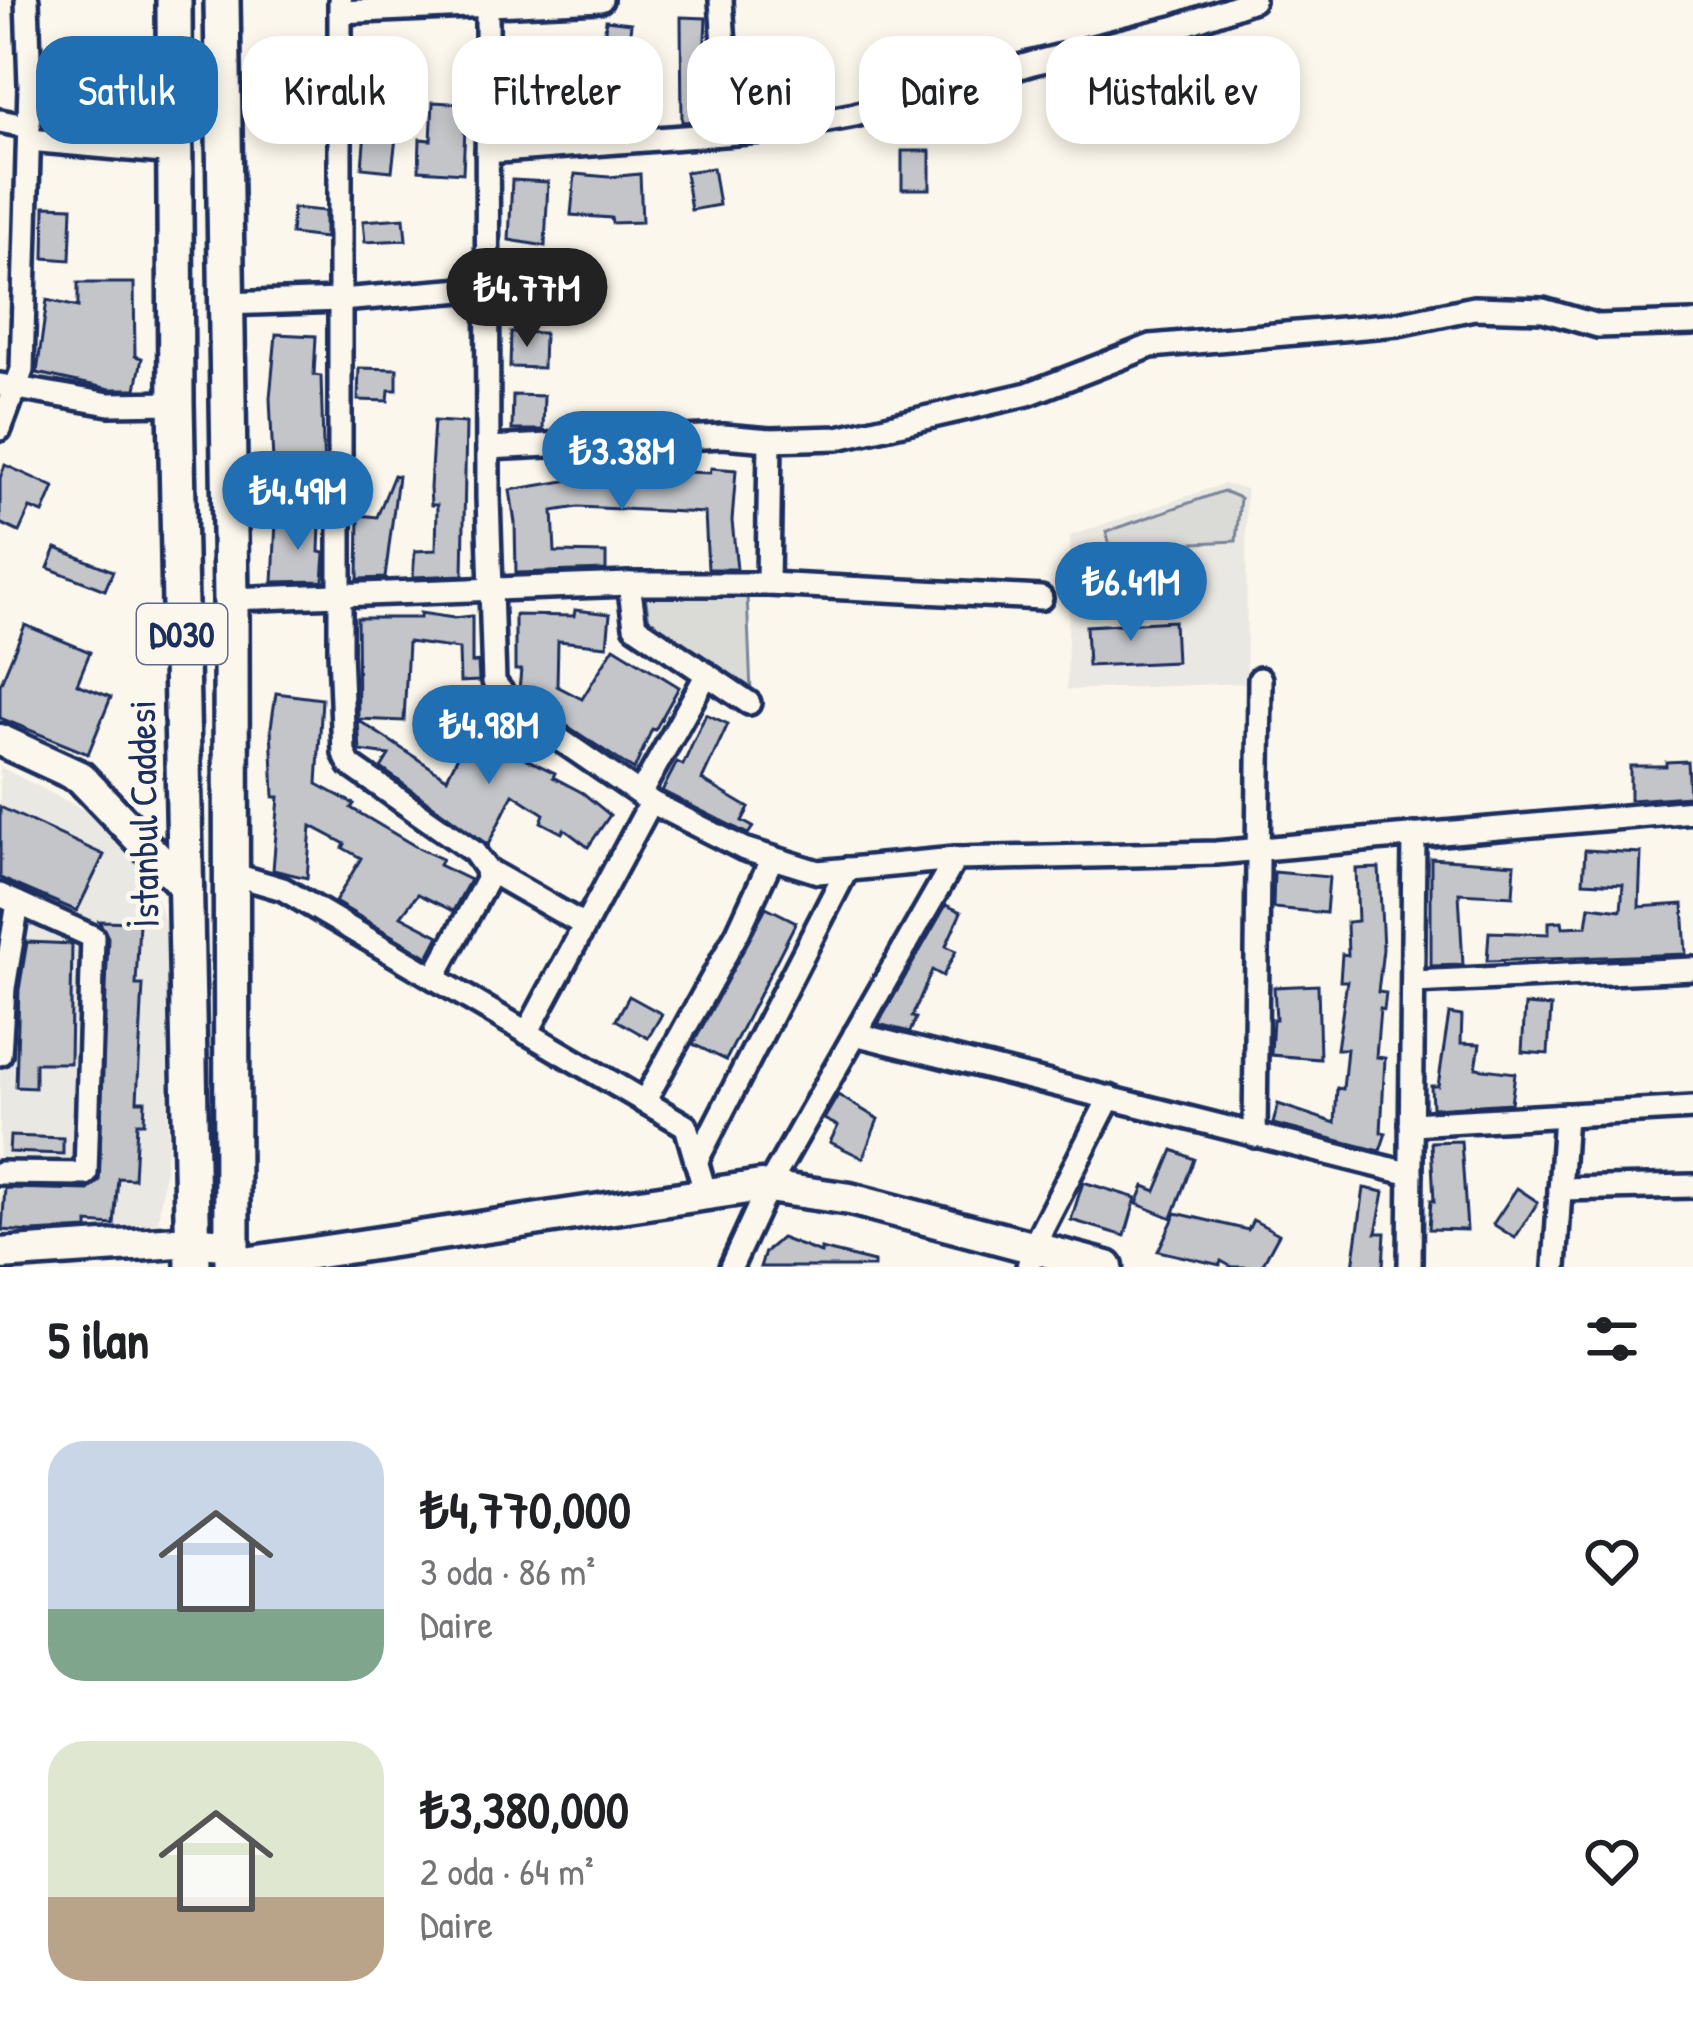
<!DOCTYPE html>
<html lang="tr">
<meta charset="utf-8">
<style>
body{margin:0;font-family:"Patrick Hand",sans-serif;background:#f6f6f6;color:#202124;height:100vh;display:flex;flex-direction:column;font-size:45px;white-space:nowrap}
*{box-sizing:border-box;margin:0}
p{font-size:39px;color:#757577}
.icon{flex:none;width:66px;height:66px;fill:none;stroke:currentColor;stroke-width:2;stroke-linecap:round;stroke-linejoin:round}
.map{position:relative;height:1267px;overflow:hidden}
.panel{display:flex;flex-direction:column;background:#fff;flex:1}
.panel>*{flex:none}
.top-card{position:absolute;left:36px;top:36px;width:1623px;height:108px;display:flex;gap:24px}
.price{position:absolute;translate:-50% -102px;padding:0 27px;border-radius:42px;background:#1f6fb2;color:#fff;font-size:39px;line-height:78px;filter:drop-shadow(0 3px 6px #0008)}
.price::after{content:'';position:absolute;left:50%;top:72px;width:36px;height:27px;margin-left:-18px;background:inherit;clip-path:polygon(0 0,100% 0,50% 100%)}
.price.selected{background:#222;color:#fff}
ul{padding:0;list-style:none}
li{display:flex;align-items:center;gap:36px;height:300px;padding:0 48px}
li span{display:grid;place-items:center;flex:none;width:336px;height:240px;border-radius:36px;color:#555}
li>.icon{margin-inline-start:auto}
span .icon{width:144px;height:144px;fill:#fffc;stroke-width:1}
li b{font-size:51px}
h2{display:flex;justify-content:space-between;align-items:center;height:144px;padding:0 48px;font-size:51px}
.pill{padding:0 42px;border-radius:36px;background:#fff;box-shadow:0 6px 18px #0003;font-size:42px;line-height:108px}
.pill.selected{background:#1f6fb2;color:#fff}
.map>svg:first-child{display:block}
</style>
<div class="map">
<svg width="1693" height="1267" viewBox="0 0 1693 1267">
<rect width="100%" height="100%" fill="#fbf7ec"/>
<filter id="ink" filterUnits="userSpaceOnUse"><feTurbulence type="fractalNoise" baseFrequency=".00833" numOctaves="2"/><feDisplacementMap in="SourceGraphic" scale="24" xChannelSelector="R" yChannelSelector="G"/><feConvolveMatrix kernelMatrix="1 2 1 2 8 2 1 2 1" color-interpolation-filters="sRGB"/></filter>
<g filter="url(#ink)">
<g fill="#eae8e2">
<polygon points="1223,484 1246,489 1247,683 1067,690 1070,536"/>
<polygon points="0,767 90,813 149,877 166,924 168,1145 158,1222 88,1241 0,1238"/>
</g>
<g fill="#dadad7" stroke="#7a849a" stroke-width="3">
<polygon points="1223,491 1240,498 1236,541 1110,547 1106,532"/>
<polygon points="645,594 747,595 751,692 650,627"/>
</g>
<g fill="#c3c5c9" stroke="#1b2f5e" stroke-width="3">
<polygon points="681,17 706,18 703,81 707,81 707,120 682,122"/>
<polygon points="606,20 631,23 627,64 602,62"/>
<polygon points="509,72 560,73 559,102 508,101"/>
<polygon points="433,102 466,104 463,173 419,170 420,139 431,140"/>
<polygon points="360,103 400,104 392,171 362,168 365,130 359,130"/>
<rect x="902" y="151" width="28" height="38"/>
<polygon points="713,168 719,205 691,210 685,172"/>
<polygon points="575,174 609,177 640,174 642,222 612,223 611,218 571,215"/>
<polygon points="512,180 548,182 545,246 509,240"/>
<polygon points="45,206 72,207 70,260 44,258"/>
<polygon points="293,208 325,211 325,238 291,234"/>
<polygon points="404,218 406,240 365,242 363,221"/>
<polygon points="78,283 134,283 135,356 142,358 136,389 110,389 37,373 47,300 78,307"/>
<polygon points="511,332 544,333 543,368 510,367"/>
<polygon points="276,334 316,336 314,375 321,376 324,479 283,480 282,462 273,462 270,398"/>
<polygon points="359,368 397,369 397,390 389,390 388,401 358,400"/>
<polygon points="513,395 544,396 543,430 512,430"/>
<polygon points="434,421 466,423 463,575 413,577 415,551 436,550 437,505 431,505 430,488"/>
<polygon points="5,465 54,487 43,513 30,508 19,532 0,523 0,478"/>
<polygon points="711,468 736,470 732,521 737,569 708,569 705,513 578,507 553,511 555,552 606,553 606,570 516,573 515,523 510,490 577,479 577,476 643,474 643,470 710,473"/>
<polygon points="394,475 398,476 385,578 358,579 359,515 377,517"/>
<polygon points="276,521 320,523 319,552 325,553 323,581 273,582"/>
<polygon points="56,548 113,571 105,590 48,568"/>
<polygon points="575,610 610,614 607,646 558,641 557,686 582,699 614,647 679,687 655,730 652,729 634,770 555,718 561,707 535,704 519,690 521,670 515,670 515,615 574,616"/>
<polygon points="420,613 454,618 472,616 472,663 478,662 479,681 460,682 459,649 408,642 404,721 358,719 357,618 420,618"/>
<polygon points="1174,621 1176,662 1088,666 1086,626"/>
<polygon points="25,625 90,652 77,684 111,697 88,754 0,718 0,685"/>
<polygon points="276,693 322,699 317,784 354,804 351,808 420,849 442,859 439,865 470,880 453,911 418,894 401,916 439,936 428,957 335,902 361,858 343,848 345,844 311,826 307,878 273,870 279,797 274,797 271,727"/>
<polygon points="706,714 728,724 702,780 749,808 742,821 753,827 748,834 662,791 677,762 683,765"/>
<polygon points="358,720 447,778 472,727 494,738 491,742 555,773 553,777 583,793 610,815 588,847 564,829 562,833 541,822 544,814 513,794 488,845 381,768 389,755 360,751"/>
<polygon points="1687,761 1689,796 1630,800 1630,766 1666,766 1666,762"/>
<polygon points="0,807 104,855 77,911 0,878"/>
<polygon points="1585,850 1641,853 1639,907 1683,904 1686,954 1487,961 1489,932 1549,934 1549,922 1562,921 1563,927 1587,926 1590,906 1621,910 1623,884 1583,882"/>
<polygon points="1431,858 1515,864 1513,896 1459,893 1463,965 1431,966"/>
<polygon points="1379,868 1383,949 1378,992 1386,993 1384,1010 1380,1009 1376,1057 1385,1058 1381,1132 1386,1133 1380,1151 1273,1124 1278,1104 1335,1123 1337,1088 1343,1089 1347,1049 1337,1049 1347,981 1340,981 1342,954 1348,955 1347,922 1358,921 1356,869"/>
<polygon points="1274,872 1329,877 1326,913 1273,908"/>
<polygon points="946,905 961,912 946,946 956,951 943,976 932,970 912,1017 916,1018 910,1032 878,1024"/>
<polygon points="766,907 796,922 726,1060 693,1044"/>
<polygon points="99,921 139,922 136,985 143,985 137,1101 145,1101 144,1123 137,1123 134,1179 118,1178 114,1225 88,1223 88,1229 32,1232 2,1230 5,1188 88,1190 99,1181 108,937"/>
<polygon points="27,942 72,944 70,1063 35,1063 35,1088 16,1087 19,990"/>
<polygon points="1318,985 1320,1059 1271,1055 1273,1019 1276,1019 1274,987"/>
<polygon points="629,996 662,1014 648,1038 616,1020"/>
<polygon points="1525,1005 1551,1007 1548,1054 1522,1052"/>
<polygon points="1449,1014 1462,1016 1461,1043 1480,1044 1476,1068 1515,1073 1511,1103 1432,1108 1431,1086 1438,1086"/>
<polygon points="838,1095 878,1119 863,1158 830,1142 838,1126 824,1119"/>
<polygon points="10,1136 63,1138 63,1154 9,1152"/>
<polygon points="1461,1141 1467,1230 1429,1229 1431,1200 1434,1201 1431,1142"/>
<polygon points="1173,1150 1194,1159 1172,1218 1137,1204 1144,1186 1156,1191"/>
<polygon points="1083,1182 1136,1198 1125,1236 1071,1220"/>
<polygon points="1364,1188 1384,1192 1376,1233 1385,1233 1383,1267 1353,1267"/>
<polygon points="1517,1188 1538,1202 1515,1238 1493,1224"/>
<polygon points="1176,1213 1248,1230 1253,1220 1279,1234 1261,1267 1232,1267 1221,1261 1220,1265 1158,1251"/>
<polygon points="781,1238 821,1253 821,1249 874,1262 874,1267 760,1267 765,1252"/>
</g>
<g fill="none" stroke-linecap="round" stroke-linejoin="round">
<g stroke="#1b2f5e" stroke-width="30">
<g id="street">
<polyline points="340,0 340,651 344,753 350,765 474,852 486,869 487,880 434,978"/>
<polyline points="487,0 488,497 494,682 514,708 651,802 744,849 818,872 955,859 1216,853 1693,811"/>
<polyline points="721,0 730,133"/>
<polyline points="340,12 601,0"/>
<polyline points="0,121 29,127"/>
<polyline points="29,140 174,153"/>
<polyline points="487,152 775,130 855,115 1033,63 1177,27 1253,0"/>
<polyline points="224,304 340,300 488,288"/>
<polyline points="0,385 109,404 176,403"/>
<polyline points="0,429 22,370 30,85 27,0"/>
<polyline points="488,448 723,436 770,440 838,438 1028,394 1151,346 1398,324 1474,308 1543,310 1598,326 1693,323"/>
<polyline points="629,584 635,626 749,703"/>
<polyline points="768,584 770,440"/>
<polyline points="231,599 629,584 768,584 1041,598"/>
<polyline points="640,794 707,674"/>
<polyline points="486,869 584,925"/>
<polyline points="232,874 283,889 686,1126 706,1195"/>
<polyline points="0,895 93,937 86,1174 0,1173"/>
<polyline points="1413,982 1693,969"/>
<polyline points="527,1033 651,802"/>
<polyline points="855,1034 1411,1174"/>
<polyline points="0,1054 4,988 18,903"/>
<polyline points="644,1102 738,932 772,858"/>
<polyline points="1411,1124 1693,1108"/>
<polyline points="1255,1136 1260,679"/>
<polyline points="696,1162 847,869"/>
<polyline points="1560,1189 1693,1186"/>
<polyline points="731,1267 768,1187 955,859"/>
<polyline points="1028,1267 1033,1247 1110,1097"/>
<polyline points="1410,1267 1414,835"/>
<polyline points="1555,1267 1565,1115"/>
</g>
</g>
<g stroke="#1b2f5e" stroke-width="39">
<g id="secondary">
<polyline points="0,740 80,777 187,889"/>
<polyline points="0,1254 193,1241 232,1245"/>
<polyline points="232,1265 761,1186 850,1199 1107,1267"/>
</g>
</g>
<g stroke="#1b2f5e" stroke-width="42">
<g id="primary">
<polyline points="174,0 176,403 193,1267"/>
<polyline points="222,0 231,599 232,1267"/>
</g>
</g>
<use href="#street" stroke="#fbf7ec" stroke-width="21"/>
<use href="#secondary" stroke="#fbf7ec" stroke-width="30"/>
<use href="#primary" stroke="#fbf7ec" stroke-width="33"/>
</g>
</g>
<g text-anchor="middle" stroke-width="10" stroke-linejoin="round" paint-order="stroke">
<rect fill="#fbf7ec" stroke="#5e6b89" stroke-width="3" x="137" y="604" width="90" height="60" rx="9"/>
<g font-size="36" font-weight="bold" fill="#1b2f5e">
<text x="182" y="647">D030</text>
</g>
<g font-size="39" fill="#1b2f5e" stroke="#fbf7ec">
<text transform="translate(143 814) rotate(-91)" y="14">İstanbul Caddesi</text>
</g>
</g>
</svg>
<b class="price selected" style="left:527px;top:350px">₺4.77M</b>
<b class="price" style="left:622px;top:513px">₺3.38M</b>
<b class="price" style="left:298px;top:553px">₺4.49M</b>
<b class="price" style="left:1131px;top:644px">₺6.41M</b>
<b class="price" style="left:489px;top:787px">₺4.98M</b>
<div class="top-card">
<a class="pill selected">Satılık</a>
<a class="pill">Kiralık</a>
<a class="pill">Filtreler</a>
<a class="pill">Yeni</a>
<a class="pill">Daire</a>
<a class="pill">Müstakil ev</a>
</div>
</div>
<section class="panel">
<h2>5 ilan<svg class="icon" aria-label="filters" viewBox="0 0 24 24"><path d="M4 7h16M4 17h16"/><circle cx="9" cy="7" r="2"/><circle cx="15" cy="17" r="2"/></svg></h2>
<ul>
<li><span style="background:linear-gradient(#c9d6e8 70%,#7fa58c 0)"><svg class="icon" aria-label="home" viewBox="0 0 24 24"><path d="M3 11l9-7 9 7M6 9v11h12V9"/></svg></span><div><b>₺4,770,000</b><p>3 oda · 86 m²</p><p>Daire</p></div><svg class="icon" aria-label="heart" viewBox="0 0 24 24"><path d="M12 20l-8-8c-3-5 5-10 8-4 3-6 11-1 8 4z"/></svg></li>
<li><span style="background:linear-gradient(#dfe7d0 65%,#b9a48a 0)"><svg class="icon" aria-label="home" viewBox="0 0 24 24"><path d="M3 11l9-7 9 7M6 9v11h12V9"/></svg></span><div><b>₺3,380,000</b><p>2 oda · 64 m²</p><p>Daire</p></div><svg class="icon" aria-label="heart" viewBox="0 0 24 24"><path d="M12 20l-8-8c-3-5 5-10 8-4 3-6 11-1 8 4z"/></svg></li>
</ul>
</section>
